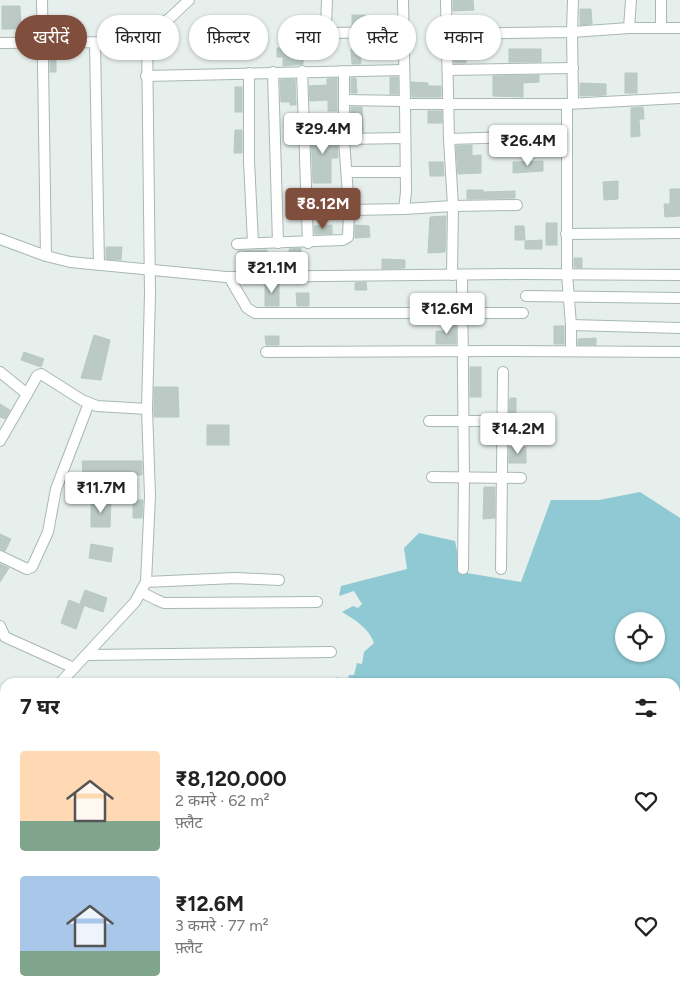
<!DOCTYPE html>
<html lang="hi">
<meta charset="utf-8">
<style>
body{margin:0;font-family:Figtree,"Noto Sans Devanagari",sans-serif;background:#f2f2f2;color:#222;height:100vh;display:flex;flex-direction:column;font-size:19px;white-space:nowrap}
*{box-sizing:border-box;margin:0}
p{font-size:16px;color:#767676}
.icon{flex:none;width:28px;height:28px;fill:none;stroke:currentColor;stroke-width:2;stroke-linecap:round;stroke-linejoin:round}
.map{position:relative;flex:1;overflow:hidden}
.drawer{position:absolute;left:0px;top:678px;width:680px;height:321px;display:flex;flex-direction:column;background:#fff;border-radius:15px 15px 0 0;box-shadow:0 1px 4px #0004}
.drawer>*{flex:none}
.banner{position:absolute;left:15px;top:15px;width:650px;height:45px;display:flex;gap:10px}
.tools{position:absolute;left:615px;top:612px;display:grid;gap:10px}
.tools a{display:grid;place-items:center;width:50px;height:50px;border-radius:50%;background:#fff;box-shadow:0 1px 4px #0004;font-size:25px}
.price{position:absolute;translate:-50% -42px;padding:0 11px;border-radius:5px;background:#fff;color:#222;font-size:16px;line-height:32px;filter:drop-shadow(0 1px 2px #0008)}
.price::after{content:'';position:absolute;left:50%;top:30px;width:15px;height:11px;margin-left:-8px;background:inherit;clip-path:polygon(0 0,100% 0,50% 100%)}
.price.on{background:#804e3d;color:#fff}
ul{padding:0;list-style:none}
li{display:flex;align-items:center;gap:15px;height:125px;padding:0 20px}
li span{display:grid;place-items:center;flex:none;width:140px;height:100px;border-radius:5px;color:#555}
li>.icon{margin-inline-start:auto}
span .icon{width:60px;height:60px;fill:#fffc;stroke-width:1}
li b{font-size:21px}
h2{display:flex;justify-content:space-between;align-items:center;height:60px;padding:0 20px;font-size:21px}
.pill{padding:0 18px;border-radius:22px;background:#fff;box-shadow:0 1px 4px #0004;font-size:18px;line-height:45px}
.pill.on{background:#804e3d;color:#fff}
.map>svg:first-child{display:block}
</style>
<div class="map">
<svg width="680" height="998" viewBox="0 0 680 998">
<rect width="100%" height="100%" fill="#e6efeb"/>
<path fill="#8ec9d4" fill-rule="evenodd" d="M640 492 680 518V998H524V994H675V682L423 681V682H338V681L336 679 337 677 341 680 348 679 349 675H354L357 663 362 664 364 652 374 643C369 628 355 620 342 612L353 606 358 608 362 604 354 591 339 596 341 586 407 569 404 548 419 533 455 541 461 572 521 582 551 500H599ZM624 621H656V654H624Z"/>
<g fill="#bbcac4" stroke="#b8c9c2">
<polygon points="453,0 473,0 474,10 453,11"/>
<polygon points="2,6 20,6 21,29 2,29"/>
<polygon points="580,9 591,9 592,24 580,25"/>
<rect x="352" y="15" width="13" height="11"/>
<polygon points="375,39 397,39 397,48 375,49"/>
<polygon points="478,40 478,48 466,48 466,63 454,63 454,41"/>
<polygon points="277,48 303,48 303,64 283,66 283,57 277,57"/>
<polygon points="360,48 361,64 352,64 351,49"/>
<rect x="509" y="49" width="32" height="13"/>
<rect x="50" y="52" width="6" height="20"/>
<rect x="625" y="73" width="12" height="20"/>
<polygon points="539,75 539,82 523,83 523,97 493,96 493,76"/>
<rect x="390" y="77" width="8" height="17"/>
<polygon points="337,78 337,111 328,111 328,100 310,101 309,86 327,85 327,79"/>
<polygon points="351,78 356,78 357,93 351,93"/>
<polygon points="295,79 296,105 290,105 290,102 281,102 280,80"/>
<polygon points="411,82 428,83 428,86 441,86 441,97 412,97"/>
<polygon points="580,83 606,84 606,95 580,96"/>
<rect x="235" y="87" width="7" height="25"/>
<polygon points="351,107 362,107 363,132 351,132"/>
<polygon points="643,107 644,119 639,119 640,136 631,137 631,108"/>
<rect x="428" y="111" width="14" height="12"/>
<polygon points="235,130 242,130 242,153 234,153"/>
<polygon points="311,131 327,131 327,134 337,133 338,158 331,158 331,183 313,183"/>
<polygon points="519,142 518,154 507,154 506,144"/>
<polygon points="472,145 472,156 481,155 481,173 458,174 456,146"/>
<polygon points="543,161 543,171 513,173 513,162"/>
<polygon points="429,162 443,162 444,176 430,176"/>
<polygon points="618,181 618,199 604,200 603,182"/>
<polygon points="670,189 680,189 680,216 665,217 664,204 670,204"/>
<polygon points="467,190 483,190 483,192 515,191 515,198 467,199"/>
<polygon points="446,216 445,252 428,253 430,217"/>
<rect x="546" y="223" width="11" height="22"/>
<polygon points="332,225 332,234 315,234 314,226"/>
<polygon points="355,225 369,226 370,237 355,238"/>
<polygon points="515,226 524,226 525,240 515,240"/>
<polygon points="542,240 542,249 525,249 525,241"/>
<polygon points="106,247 122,247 121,260 106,259"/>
<polygon points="301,248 301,259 290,259 289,249"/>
<polygon points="267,250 267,261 238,262 238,251"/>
<polygon points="574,258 582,258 582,268 574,267"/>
<polygon points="382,259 405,260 405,268 382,269"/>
<polygon points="366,282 367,290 355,290 355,283"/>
<rect x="265" y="283" width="14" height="23"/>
<polygon points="296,293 309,293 309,306 297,306"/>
<polygon points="449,320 456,320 456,344 436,344 436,331 449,331"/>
<rect x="554" y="326" width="10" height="18"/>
<polygon points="94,335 110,340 101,380 81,378"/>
<polygon points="265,336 279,336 279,345 266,345"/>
<polygon points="596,338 596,345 578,345 578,339"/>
<polygon points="24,352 44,359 41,367 21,360"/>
<rect x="470" y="367" width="11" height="30"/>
<polygon points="154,387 178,387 179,417 154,417"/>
<polygon points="510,398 516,398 516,414 509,414"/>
<polygon points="0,404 10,410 5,419 0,417"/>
<rect x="207" y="425" width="22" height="20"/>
<rect x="509" y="447" width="17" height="16"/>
<polygon points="82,461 142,461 142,475 83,475"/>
<polygon points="484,487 495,487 495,518 483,519"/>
<polygon points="133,500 143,500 142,518 133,518"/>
<polygon points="91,501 111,501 110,527 91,527"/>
<polygon points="0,534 11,539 5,551 0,549"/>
<polygon points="91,544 113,548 111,562 89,558"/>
<polygon points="0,564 9,568 0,582"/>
<polygon points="85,590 107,598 103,612 80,604"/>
<polygon points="69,600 84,606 76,629 61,623"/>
</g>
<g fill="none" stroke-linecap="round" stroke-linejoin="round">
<g stroke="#a8b8b2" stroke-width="12">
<g id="street">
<polyline points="42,0 46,256"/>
<polyline points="327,0 326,25 329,33 404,32"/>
<polyline points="403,0 405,104 567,104 680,98"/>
<polyline points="446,0 449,139 453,206 452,275"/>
<polyline points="661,27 661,0"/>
<polyline points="629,28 631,0"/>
<polyline points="447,34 572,32 629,28 680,28"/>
<polyline points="0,43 122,42 147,35 171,17 189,0"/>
<polyline points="95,43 99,265"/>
<polyline points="448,70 573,68"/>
<polyline points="302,71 308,243"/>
<polyline points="344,71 344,139 349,210"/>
<polyline points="273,72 278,243"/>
<polyline points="249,73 249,161 253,243"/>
<polyline points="146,76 404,70"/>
<polyline points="344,100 405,101"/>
<polyline points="573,103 572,32 573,0"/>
<polyline points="567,104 567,274 571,325 571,351"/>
<polyline points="344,139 405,138"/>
<polyline points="449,139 514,137"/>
<polyline points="347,172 406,172"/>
<polyline points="404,209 453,206 517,205"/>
<polyline points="566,234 680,233"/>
<polyline points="0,239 46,256 70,262 226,277 521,274 680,275"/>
<polyline points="237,244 343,240 348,237 349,210 404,209 406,192 405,104"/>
<polyline points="462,275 464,477 463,569"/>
<polyline points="229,277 247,308 255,313 523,313"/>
<polyline points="526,296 680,298"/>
<polyline points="571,325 680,328"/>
<polyline points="266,352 495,351 680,352"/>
<polyline points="0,372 27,394 0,441"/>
<polyline points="27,394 37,376 41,374 82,400 97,406 147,409"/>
<polyline points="429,421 524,421"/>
<polyline points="432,477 521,478"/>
<polyline points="0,556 27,569 32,567 48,532 56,489 89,403"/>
<polyline points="501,569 503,372"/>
<polyline points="146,582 235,578 279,580"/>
<polyline points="141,592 157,600 164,603 317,602"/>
<polyline points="0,626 5,637 74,668"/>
<polyline points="87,655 331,652"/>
<polyline points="61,682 135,602 146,582 150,496 147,409 150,294 147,35"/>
<polyline points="0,748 5,743"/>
<polyline points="0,894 5,894"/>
<polyline points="0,989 5,988"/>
<polyline points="202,994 233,994"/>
<polyline points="285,994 285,998"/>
<polyline points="64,998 64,994"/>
<polyline points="345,998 345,994"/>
<polyline points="409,998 409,994"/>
<polyline points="445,998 445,994"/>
</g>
</g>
<use href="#street" stroke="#fff" stroke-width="10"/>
</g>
</svg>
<div class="tools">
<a><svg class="icon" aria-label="locate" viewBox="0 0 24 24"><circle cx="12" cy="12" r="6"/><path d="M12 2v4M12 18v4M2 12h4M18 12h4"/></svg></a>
</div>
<b class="price" style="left:323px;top:155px">₹29.4M</b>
<b class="price" style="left:528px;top:167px">₹26.4M</b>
<b class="price on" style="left:323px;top:230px">₹8.12M</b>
<b class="price" style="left:272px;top:294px">₹21.1M</b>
<b class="price" style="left:447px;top:335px">₹12.6M</b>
<b class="price" style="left:518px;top:455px">₹14.2M</b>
<b class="price" style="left:101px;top:514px">₹11.7M</b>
<div class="banner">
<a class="pill on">खरीदें</a>
<a class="pill">किराया</a>
<a class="pill">फ़िल्टर</a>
<a class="pill">नया</a>
<a class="pill">फ़्लैट</a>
<a class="pill">मकान</a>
</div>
<section class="drawer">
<h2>7 घर<svg class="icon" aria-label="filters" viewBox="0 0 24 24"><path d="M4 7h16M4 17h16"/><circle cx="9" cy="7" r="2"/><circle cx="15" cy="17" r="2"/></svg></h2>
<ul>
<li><span style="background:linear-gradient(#ffd9b3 70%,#7fa58c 0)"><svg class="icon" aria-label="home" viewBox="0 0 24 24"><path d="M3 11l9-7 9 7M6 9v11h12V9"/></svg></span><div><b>₹8,120,000</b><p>2 कमरे · 62 m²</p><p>फ़्लैट</p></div><svg class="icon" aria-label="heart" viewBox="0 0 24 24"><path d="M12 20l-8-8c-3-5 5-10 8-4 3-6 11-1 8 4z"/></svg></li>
<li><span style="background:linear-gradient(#a9c7e8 75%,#7fa58c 0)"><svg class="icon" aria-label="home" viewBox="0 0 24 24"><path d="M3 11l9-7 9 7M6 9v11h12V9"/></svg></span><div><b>₹12.6M</b><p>3 कमरे · 77 m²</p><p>फ़्लैट</p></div><svg class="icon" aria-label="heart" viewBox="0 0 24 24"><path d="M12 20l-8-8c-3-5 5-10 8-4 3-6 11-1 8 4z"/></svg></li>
</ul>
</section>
</div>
